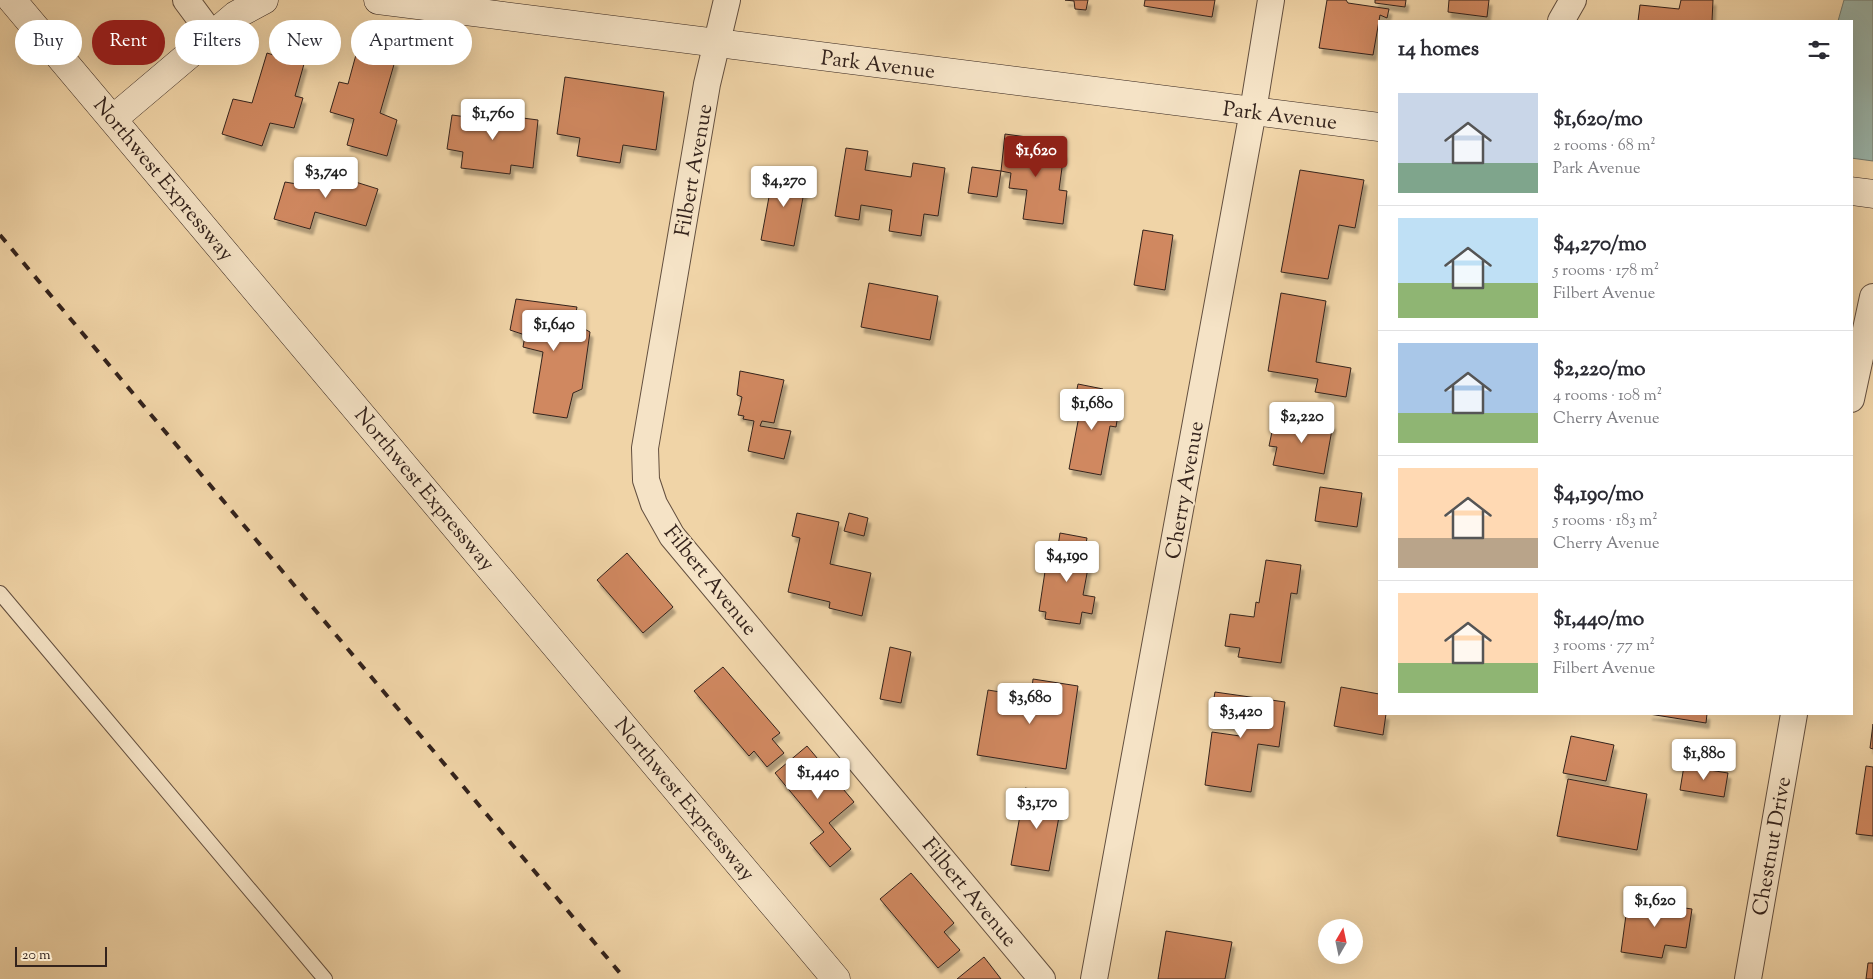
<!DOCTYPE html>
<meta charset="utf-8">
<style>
body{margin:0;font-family:"Sorts Mill Goudy",serif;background:#f2f2f3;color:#2b2b33;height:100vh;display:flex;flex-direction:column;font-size:19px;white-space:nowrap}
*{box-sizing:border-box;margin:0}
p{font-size:16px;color:#7c7c81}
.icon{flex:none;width:28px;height:28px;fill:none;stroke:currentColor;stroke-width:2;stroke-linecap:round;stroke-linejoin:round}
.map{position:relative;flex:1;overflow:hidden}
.side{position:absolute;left:1378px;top:20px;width:475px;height:695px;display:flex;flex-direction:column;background:#fff;border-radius:0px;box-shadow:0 5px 20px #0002}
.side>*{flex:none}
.banner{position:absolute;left:15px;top:20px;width:475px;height:45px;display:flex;gap:10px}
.needle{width:32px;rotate:9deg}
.tools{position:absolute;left:1318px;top:919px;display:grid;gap:10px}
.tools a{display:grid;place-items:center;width:45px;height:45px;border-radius:50%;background:#fff;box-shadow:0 5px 20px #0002;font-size:25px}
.scale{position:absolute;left:15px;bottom:12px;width:92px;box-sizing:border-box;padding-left:5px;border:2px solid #34231c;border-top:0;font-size:14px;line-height:18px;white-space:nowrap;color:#34231c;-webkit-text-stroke:4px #f5e3c6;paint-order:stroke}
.price{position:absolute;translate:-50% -42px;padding:0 11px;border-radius:5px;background:#fff;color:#222;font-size:16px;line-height:32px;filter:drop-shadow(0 1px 2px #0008)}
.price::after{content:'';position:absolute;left:50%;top:30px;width:15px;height:11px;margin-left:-8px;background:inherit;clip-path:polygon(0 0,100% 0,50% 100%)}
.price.active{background:#8f2418;color:#fff}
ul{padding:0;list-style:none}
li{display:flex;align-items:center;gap:15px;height:125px;padding:0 20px}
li+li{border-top:1px solid #e1e1e2}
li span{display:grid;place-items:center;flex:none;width:140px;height:100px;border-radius:0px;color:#555}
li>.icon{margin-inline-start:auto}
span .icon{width:60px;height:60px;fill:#fffc;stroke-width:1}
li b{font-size:21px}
h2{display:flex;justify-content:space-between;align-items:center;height:60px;padding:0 20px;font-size:21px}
.pill{padding:0 18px;border-radius:22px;background:#fff;box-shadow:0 5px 20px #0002;font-size:18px;line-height:45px}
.pill.active{background:#8f2418;color:#fff}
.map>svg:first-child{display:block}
</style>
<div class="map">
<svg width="1873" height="979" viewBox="0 0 1873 979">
<defs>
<filter id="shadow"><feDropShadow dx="3" dy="5.5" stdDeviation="1" flood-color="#0004"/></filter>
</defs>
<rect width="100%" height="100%" fill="#f0d4a7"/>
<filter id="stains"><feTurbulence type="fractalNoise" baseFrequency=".004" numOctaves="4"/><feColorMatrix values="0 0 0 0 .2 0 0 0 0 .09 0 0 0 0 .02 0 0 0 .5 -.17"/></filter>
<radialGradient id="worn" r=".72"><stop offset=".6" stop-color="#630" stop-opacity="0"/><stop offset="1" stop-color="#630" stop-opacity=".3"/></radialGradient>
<polygon fill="#9bb7ad" stroke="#727c73" points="1844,0 1873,0 1873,161 1851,158 1851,21 1838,21"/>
<g fill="#d08860" stroke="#34231c" filter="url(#shadow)">
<polygon points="1065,0 1088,0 1086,10 1075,9 1074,1"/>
<polygon points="1145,0 1215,0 1212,17 1144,6"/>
<polygon points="1327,0 1346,0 1348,3 1389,9 1387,18 1380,15 1373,55 1319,48"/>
<polygon points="1375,0 1406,0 1405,7 1375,3"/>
<polygon points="1449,0 1489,0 1487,17 1448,12"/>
<polygon points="1681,0 1713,0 1712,21 1638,21 1640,5 1679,9"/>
<polygon points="357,51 395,61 380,113 397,120 387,156 347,145 354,119 330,112 339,82 348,84"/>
<polygon points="267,53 304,64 295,96 303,98 294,128 270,123 262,146 222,134 233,99 252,103"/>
<polygon points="565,77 664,92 656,150 623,145 620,163 577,156 580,138 557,134"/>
<polygon points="469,111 538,120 533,168 511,165 510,174 461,168 463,152 447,149 452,115 467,117"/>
<polygon points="1005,134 1034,138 1032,149 1064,153 1059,190 1067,191 1063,224 1023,219 1027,190 1009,188 1011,173 1001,171"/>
<polygon points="846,148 868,151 865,170 911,177 913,163 945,168 938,216 924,214 921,236 889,231 892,210 861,205 859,220 835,216"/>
<polygon points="316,162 347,172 346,179 378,189 366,226 315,212 310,229 274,219 285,182 309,186"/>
<polygon points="972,167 1001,171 997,197 968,193"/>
<polygon points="774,170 807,176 794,246 761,240"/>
<polygon points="1300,170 1364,180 1355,228 1339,225 1328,279 1281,272"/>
<polygon points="1143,230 1173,235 1165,290 1134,285"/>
<polygon points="869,283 938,296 930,340 861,327"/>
<polygon points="1281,293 1326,301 1316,362 1351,368 1346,397 1315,392 1318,379 1268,371"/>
<polygon points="516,299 577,307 574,323 590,332 582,389 573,393 567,418 533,413 543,352 523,347 525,335 510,330"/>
<polygon points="740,371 784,380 774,423 762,421 760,426 791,431 784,459 748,451 754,421 743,419 744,416 738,415 742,397 737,395"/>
<polygon points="1078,384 1103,389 1100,404 1119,408 1116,427 1110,426 1101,475 1069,469 1082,400 1075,399"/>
<polygon points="1282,414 1333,424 1324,474 1273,465 1277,447 1269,446 1273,427 1280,428"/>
<polygon points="1320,487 1362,493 1357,527 1315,521"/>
<polygon points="797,513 839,522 830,564 871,573 862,616 829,608 830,602 788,592 800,538 792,536"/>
<polygon points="849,513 868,518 864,536 844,531"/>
<polygon points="1060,533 1087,538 1082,567 1088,568 1083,595 1095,597 1092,614 1082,612 1080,624 1045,619 1046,612 1039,611 1046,565 1055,566"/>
<polygon points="627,553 673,607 643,633 597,580"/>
<polygon points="1266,560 1301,565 1297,594 1291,593 1281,663 1238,657 1240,648 1225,646 1230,614 1254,617 1256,602 1259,603"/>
<polygon points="890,647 911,652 901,703 880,699"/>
<polygon points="723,667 780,733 772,739 784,753 767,767 754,751 749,756 694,691"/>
<polygon points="1033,679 1078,686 1066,769 977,755 988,690 1031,697"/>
<polygon points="1341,687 1379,694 1379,714 1386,714 1383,735 1334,726"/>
<polygon points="1215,692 1285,702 1279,747 1258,744 1251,792 1205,785 1212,732 1240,736 1242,726 1210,721"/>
<polygon points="1649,714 1707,714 1706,723"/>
<polygon points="1873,724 1873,749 1870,748"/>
<polygon points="1571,736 1614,745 1606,781 1563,773"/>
<polygon points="807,746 854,802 829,823 851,849 830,867 810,843 824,832 775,773"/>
<polygon points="1684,766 1728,773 1724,797 1680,790"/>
<polygon points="1866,766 1873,767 1873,836 1856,834"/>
<polygon points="1568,779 1647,794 1637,850 1557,836"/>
<polygon points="1025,788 1063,795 1049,871 1011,865"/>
<polygon points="911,873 954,923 944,932 960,950 938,968 880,899"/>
<polygon points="1628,900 1692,909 1686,948 1665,945 1662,958 1621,952"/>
<polygon points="1166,931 1232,942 1225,979 1158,979"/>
<polygon points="984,957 1001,979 957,979"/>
<polygon points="1868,963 1873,963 1873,979 1866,979"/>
</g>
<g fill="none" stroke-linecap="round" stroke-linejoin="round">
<g stroke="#634f3f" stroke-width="16">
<polyline id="lane" points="0,593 325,979"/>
</g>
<g stroke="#634f3f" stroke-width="28">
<g id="street">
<polyline points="186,0 212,35"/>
<polyline points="727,0 707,84 645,448 646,480 654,504 672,536 1042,979"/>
<polyline points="1561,21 1573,0"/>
<polyline points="1851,399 1873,297"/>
<polyline points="1094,979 1253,111 1271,0"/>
<polyline points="1748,979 1794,714"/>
</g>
</g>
<g stroke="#34231c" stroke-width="29">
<g id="secondary">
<polyline points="12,0 836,979"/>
<polyline points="378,0 1379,127"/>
<polyline points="113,119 236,15 264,0"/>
<polyline points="1851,191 1873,194"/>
</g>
</g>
<use href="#lane" stroke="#f5e3c6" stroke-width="14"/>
<use href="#street" stroke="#f5e3c6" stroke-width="26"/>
<use href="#secondary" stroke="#f5e3c6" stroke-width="28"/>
<polyline stroke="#34231c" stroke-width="4" stroke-dasharray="9 9" stroke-linecap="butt" points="0,235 625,979"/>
</g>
<g text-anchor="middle" stroke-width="4.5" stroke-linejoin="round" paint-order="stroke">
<g font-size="21" fill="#34231c" stroke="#f5e3c6">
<text transform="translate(878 64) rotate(7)" y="7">Park Avenue</text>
<text transform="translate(1280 115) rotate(7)" y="7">Park Avenue</text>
<text transform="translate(693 170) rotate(-80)" y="7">Filbert Avenue</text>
<text transform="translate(164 179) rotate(50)" y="7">Northwest Expressway</text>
<text transform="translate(425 489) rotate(50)" y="7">Northwest Expressway</text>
<text transform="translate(1184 490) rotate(-80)" y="7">Cherry Avenue</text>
<text transform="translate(711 580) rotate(51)" y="7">Filbert Avenue</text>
<text transform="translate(685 799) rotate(50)" y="7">Northwest Expressway</text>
<text transform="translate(1771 846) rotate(-80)" y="7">Chestnut Drive</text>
<text transform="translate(970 892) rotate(50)" y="7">Filbert Avenue</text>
</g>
</g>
<rect width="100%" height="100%" filter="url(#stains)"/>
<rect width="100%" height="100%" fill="url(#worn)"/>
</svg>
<div class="tools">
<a><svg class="needle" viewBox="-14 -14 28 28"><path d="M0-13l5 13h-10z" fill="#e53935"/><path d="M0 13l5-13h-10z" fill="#7c7c81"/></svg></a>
</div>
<div class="scale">20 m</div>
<b class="price" style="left:493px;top:141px">$1,760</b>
<b class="price active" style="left:1036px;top:178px">$1,620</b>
<b class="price" style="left:326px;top:199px">$3,740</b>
<b class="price" style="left:784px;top:208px">$4,270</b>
<b class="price" style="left:554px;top:352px">$1,640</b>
<b class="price" style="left:1092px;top:431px">$1,680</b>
<b class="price" style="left:1302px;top:444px">$2,220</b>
<b class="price" style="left:1067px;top:583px">$4,190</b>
<b class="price" style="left:1030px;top:725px">$3,680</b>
<b class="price" style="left:1241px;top:739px">$3,420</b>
<b class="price" style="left:1704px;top:781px">$1,880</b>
<b class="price" style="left:818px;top:800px">$1,440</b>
<b class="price" style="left:1037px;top:830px">$3,170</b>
<b class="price" style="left:1655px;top:928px">$1,620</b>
<div class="banner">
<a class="pill">Buy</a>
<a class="pill active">Rent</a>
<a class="pill">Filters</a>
<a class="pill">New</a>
<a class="pill">Apartment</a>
</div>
<section class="side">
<h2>14 homes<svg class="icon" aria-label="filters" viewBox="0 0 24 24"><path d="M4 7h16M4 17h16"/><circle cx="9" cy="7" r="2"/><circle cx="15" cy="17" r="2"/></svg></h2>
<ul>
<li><span style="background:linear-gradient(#c9d6e8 70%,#7fa58c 0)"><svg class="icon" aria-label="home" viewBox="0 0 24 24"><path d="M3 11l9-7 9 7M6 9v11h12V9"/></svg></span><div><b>$1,620/mo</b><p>2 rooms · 68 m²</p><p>Park Avenue</p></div></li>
<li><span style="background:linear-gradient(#bfe0f5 65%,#8fb573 0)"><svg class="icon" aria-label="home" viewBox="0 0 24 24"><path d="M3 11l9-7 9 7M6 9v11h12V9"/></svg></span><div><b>$4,270/mo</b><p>5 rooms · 178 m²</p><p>Filbert Avenue</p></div></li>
<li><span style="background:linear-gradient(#a9c7e8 70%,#8fb573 0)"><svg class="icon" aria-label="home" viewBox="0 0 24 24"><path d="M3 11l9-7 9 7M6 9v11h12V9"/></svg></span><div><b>$2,220/mo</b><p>4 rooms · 108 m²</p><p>Cherry Avenue</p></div></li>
<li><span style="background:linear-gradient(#ffd9b3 70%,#b9a48a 0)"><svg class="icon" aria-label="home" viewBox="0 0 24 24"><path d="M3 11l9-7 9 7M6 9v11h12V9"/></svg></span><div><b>$4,190/mo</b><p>5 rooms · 183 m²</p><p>Cherry Avenue</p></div></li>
<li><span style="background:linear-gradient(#ffd9b3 70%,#8fb573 0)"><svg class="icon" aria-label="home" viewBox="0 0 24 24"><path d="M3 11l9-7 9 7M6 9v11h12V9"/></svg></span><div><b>$1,440/mo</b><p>3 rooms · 77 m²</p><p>Filbert Avenue</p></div></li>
</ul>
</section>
</div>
